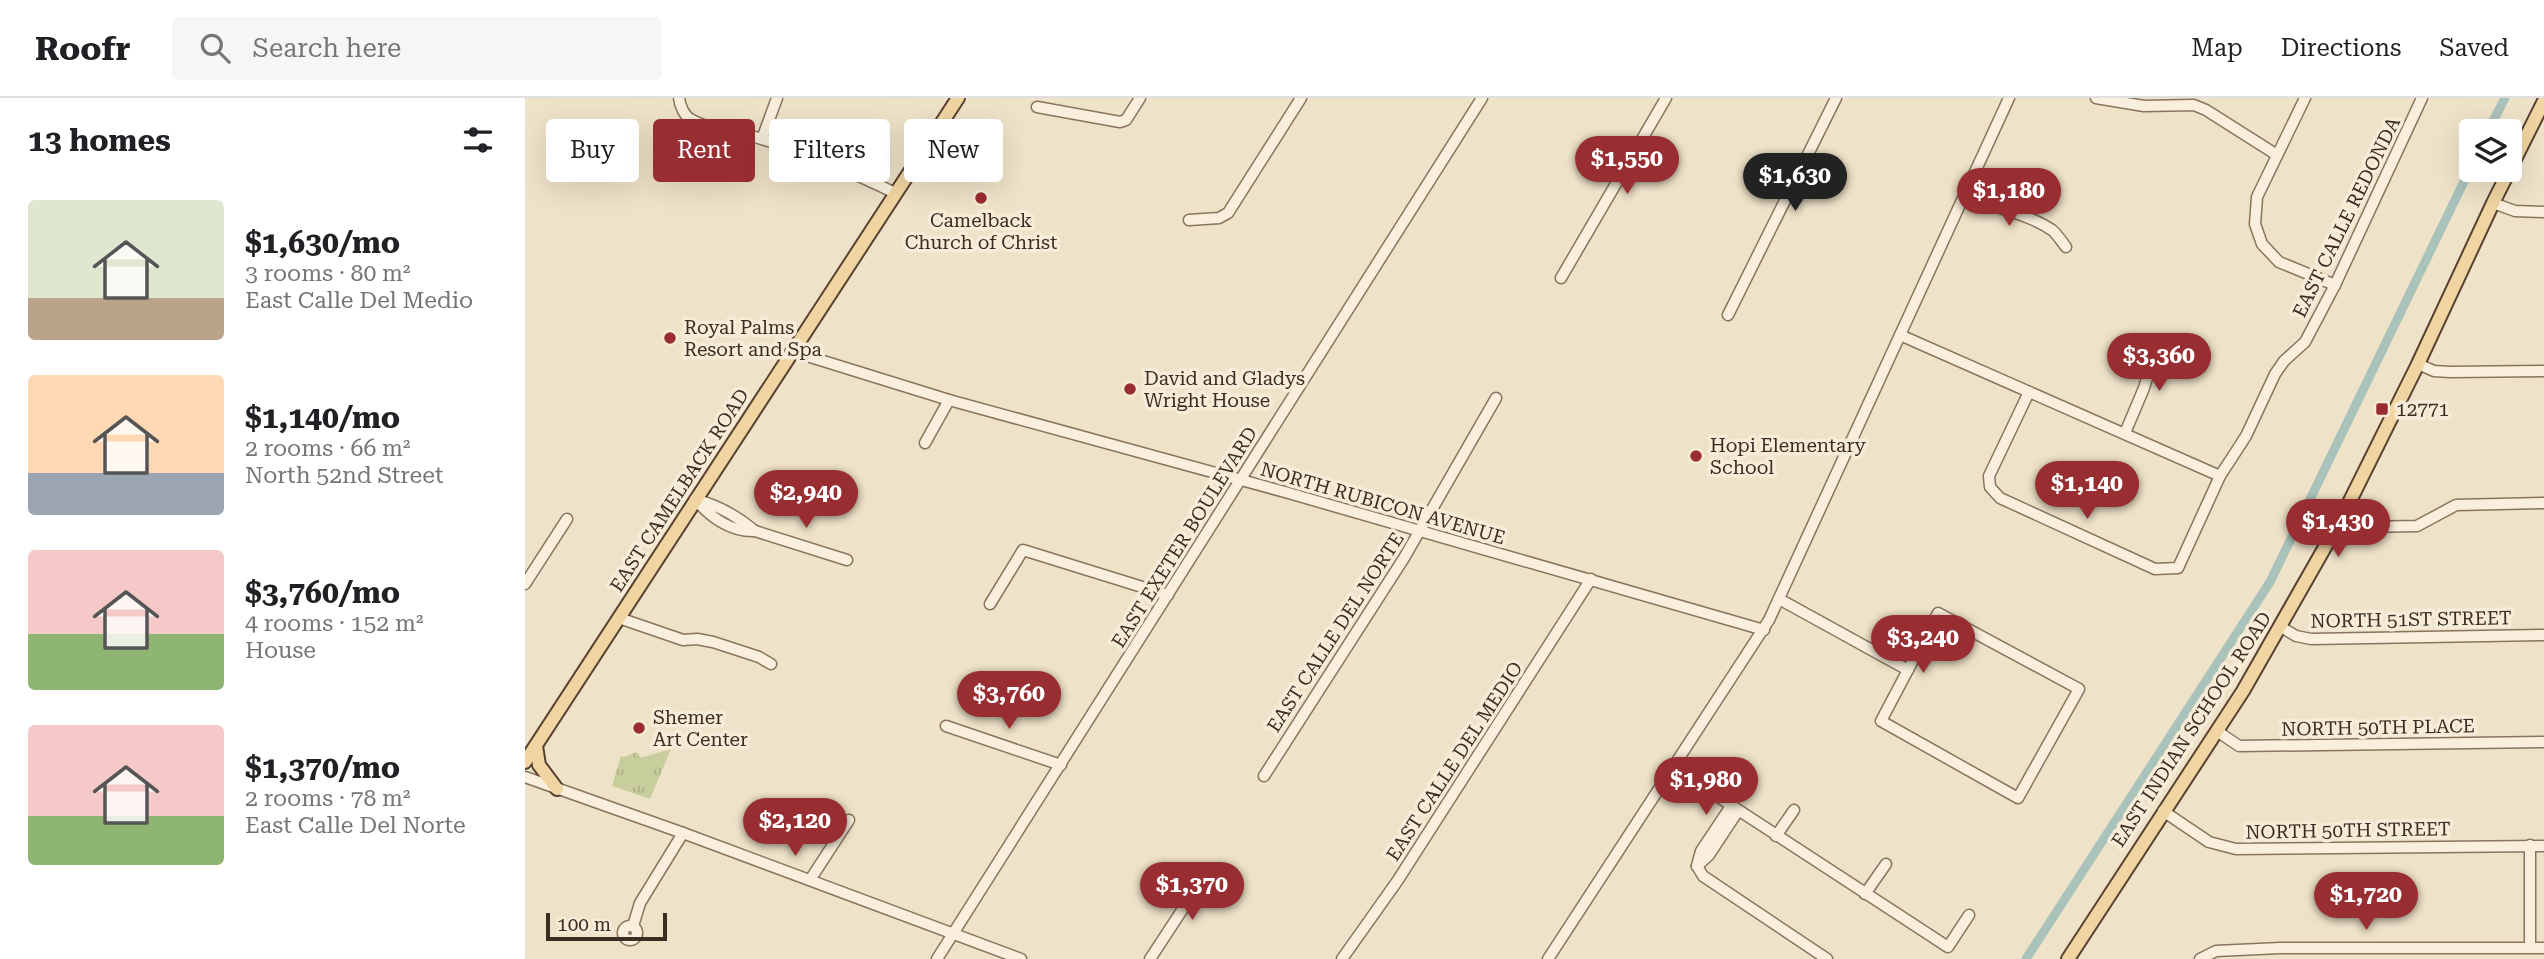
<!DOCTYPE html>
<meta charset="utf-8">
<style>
body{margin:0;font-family:"Roboto Serif",serif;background:#f6f6f6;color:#202124;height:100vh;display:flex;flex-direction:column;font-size:26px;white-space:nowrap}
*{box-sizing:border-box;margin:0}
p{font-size:23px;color:#757577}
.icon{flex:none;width:38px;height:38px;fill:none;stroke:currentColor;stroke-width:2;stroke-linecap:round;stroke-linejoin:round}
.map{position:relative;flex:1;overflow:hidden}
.panel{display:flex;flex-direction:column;background:#fff;width:525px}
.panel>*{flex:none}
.banner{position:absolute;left:21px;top:21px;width:665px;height:63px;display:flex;gap:14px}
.controls{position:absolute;left:1934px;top:21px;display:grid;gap:14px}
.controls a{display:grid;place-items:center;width:63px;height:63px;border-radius:7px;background:#fff;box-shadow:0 7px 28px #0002;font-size:35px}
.scale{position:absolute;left:21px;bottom:18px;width:121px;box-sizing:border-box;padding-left:7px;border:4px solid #3b2d21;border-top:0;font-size:19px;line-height:24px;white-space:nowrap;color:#3b2d21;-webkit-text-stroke:5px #f6ecd8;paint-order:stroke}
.price{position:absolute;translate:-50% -60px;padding:0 16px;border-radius:24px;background:#982e32;color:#fff;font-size:23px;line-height:46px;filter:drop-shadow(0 2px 4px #0008)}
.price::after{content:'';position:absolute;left:50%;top:42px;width:21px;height:16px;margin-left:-10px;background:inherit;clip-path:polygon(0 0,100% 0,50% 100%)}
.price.on{background:#222;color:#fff}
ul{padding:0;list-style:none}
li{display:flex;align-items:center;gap:21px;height:175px;padding:0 28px}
li span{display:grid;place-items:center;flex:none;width:196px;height:140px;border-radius:7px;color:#555}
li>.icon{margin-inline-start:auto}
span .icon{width:84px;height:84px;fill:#fffc;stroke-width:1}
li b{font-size:30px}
h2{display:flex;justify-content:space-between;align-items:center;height:84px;padding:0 28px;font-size:30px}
.chip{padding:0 24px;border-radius:7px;background:#fff;box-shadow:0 7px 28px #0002;font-size:24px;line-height:63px}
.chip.on{background:#982e32;color:#fff}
header{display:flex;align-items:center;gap:42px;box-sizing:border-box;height:98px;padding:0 35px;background:#fff;border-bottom:2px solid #e0e0e0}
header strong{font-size:33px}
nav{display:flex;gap:38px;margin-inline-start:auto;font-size:24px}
.search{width:490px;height:63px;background:#f6f6f6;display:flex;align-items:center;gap:18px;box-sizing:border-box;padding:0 24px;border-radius:7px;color:#757577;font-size:26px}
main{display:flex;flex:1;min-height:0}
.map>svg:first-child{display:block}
</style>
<header>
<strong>Roofr</strong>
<div class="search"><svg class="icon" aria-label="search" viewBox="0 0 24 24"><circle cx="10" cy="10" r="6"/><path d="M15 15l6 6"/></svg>Search here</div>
<nav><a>Map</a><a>Directions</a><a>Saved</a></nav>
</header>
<main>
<section class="panel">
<h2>13 homes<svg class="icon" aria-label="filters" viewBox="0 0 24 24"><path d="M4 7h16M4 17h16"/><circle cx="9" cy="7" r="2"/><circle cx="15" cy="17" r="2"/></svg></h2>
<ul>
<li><span style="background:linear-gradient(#dfe7d0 70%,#b9a48a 0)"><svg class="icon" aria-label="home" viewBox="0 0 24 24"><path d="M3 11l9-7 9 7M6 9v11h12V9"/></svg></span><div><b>$1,630/mo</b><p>3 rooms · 80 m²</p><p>East Calle Del Medio</p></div></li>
<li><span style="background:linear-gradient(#ffd9b3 70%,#9aa5b1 0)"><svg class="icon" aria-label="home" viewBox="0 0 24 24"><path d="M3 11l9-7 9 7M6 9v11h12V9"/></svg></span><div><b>$1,140/mo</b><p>2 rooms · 66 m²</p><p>North 52nd Street</p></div></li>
<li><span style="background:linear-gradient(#f6c9c9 60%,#8fb573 0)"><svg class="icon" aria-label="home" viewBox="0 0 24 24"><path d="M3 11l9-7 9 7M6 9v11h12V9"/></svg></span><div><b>$3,760/mo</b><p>4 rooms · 152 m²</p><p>House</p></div></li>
<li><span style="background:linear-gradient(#f6c9c9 65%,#8fb573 0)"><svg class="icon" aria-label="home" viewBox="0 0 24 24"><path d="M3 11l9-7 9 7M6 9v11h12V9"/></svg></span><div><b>$1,370/mo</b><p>2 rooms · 78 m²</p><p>East Calle Del Norte</p></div></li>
</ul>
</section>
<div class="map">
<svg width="2019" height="861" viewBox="0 0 2019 861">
<defs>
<pattern id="grass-tufts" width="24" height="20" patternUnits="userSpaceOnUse" patternTransform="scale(1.75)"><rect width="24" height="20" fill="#c8cd9c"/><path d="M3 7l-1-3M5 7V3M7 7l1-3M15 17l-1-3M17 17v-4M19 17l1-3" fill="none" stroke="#adb086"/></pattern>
</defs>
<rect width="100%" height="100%" fill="#eee2c8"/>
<polygon fill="url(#grass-tufts)" points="146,651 125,701 87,688 96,658 99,659 112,654 115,660"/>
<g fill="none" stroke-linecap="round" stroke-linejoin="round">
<g stroke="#a9c2ba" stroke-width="9">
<polyline points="1963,33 1980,0"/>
<polyline points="1501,861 1745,484 1946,69"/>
</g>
<g stroke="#8a745d" stroke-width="13">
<g id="minor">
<path d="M154 0C155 8 159 18 167 22 189 34 216 34 240 42 285 56 327 74 370 95"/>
<polyline points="1571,0 1619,8 1669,7 1681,12 1752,57"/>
<polyline points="1780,0 1732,99 1730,126 1737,146 1754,164 1810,187"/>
<polyline points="512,9 595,24 601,22 615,0"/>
<polyline points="237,41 252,0"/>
<path d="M1440 97C1467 110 1502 115 1527 132 1532 136 1537 144 1541 149"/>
<polyline points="1968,105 1990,113 2019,114"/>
<polyline points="664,122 694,120 703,115 776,0"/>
<polyline points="1036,180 1141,0"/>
<polyline points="1203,217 1311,0"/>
<polyline points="1375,237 1695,378"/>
<polyline points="266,253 424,302 760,394 1239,532"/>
<polyline points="1893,266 1909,273 1925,274 2019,273"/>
<polyline points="1504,294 1464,378 1465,389 1475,400 1630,471 1653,470 1695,378 1721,338 1750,276 1759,263 1780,244 1810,187 1897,0"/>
<polyline points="1600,335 1619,290 1633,243"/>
<polyline points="400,345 424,302"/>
<path d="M170 401C185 419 206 434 230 433L322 462"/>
<path d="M172 402C193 407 213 419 230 433"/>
<polyline points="1816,421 1836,429 1892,428 1931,407 2019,405"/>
<polyline points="0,486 42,421"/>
<polyline points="1254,501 1383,572"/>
<polyline points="465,506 498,452 643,497"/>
<polygon points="1413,515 1554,591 1493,700 1356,623"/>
<polyline points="94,520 158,542 172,541 188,544 234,559 246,566"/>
<polyline points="1756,529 1771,538 1786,541 2019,537"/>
<polyline points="421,628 536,667"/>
<polyline points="1692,633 1714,648 2019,644"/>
<polyline points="1149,670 1423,849 1444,817"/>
<polyline points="739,678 879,460 971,300"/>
<polyline points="0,679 158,735 496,861"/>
<polyline points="1638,713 1684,744 1711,751 2019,748"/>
<polyline points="1251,738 1269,712"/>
<polyline points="1172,768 1178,778 1302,861"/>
<polyline points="1172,768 1176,753 1206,708"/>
<polyline points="1172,768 1184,757 1213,713"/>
<polyline points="285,782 324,722"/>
<polyline points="1340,796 1361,766"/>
<circle cx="105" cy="835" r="7"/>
<polyline points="108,828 115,805 158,735"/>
<polyline points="2005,849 2005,747"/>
<polyline points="412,861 957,0"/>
<polyline points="625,861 684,771"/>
<polyline points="817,861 873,782 1066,481"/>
<polyline points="1023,861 1244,522 1484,0"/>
<polyline points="1675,861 1691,853 1755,850 2019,850"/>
</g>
</g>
<g stroke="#584231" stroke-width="16">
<g id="major">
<polyline points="11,648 14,667 32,691"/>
<polyline points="0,664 433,0"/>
<polyline points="1543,861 1718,593 1816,421 1893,266 1968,105 2019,3"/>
</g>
</g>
<use href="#minor" stroke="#f9efdc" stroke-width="10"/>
<use href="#major" stroke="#f0d5a2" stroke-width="12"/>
</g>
<g fill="#982e32" stroke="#f6ecd8" stroke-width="2.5">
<circle cx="456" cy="100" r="7"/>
<circle cx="145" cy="240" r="7"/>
<circle cx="605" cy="291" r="7"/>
<rect x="1850" y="304" width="14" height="14" rx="3.5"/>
<circle cx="1171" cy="358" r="7"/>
<circle cx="114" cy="630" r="7"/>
</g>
<g text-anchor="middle" stroke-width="7" stroke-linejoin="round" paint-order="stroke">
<g font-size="19" fill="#3b2d21" stroke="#f6ecd8">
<text transform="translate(1821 119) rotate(-64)" y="7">EAST CALLE REDONDA</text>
<text transform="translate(154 392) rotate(-57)" y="7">EAST CAMELBACK ROAD</text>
<text transform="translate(858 405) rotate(16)" y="7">NORTH RUBICON AVENUE</text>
<text transform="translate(659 439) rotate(-58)" y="7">EAST EXETER BOULEVARD</text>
<text transform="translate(1886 521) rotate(-1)" y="7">NORTH 51ST STREET</text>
<text transform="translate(810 534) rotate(-57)" y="7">EAST CALLE DEL NORTE</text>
<text transform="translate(1853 629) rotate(-1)" y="7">NORTH 50TH PLACE</text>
<text transform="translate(1666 631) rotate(-57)" y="7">EAST INDIAN SCHOOL ROAD</text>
<text transform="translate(929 663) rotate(-57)" y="7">EAST CALLE DEL MEDIO</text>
<text transform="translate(1823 732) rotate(-1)" y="7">NORTH 50TH STREET</text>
</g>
<g font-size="19" fill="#3b2d21" stroke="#f6ecd8" text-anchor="start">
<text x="456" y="129" text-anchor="middle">Camelback<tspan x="456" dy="22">Church of Christ</tspan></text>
<text x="159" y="236">Royal Palms<tspan x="159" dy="22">Resort and Spa</tspan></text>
<text x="619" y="287">David and Gladys<tspan x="619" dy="22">Wright House</tspan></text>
<text x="1871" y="318">12771</text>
<text x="1185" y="354">Hopi Elementary<tspan x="1185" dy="22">School</tspan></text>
<text x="128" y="626">Shemer<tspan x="128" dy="22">Art Center</tspan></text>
</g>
</g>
</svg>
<div class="controls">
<a><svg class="icon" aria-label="layers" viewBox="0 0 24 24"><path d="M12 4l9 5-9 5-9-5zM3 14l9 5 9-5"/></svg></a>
</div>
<div class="scale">100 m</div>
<b class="price" style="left:1102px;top:98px">$1,550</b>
<b class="price on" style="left:1270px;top:115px">$1,630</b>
<b class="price" style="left:1484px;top:130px">$1,180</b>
<b class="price" style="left:1634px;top:295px">$3,360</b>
<b class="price" style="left:1562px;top:423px">$1,140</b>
<b class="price" style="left:281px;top:432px">$2,940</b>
<b class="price" style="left:1813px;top:461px">$1,430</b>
<b class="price" style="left:1398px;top:577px">$3,240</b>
<b class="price" style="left:484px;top:633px">$3,760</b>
<b class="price" style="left:1181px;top:719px">$1,980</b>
<b class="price" style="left:270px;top:760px">$2,120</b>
<b class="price" style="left:667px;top:824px">$1,370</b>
<b class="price" style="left:1841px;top:834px">$1,720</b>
<div class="banner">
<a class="chip">Buy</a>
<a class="chip on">Rent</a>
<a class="chip">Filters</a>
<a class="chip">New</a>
</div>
</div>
</main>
